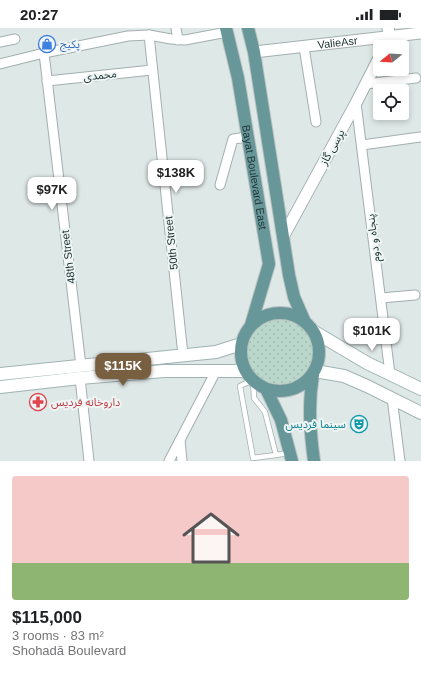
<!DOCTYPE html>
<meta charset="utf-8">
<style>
body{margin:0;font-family:Arial,"Noto Sans Arabic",sans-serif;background:#f2f2f2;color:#202124;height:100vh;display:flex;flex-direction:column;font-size:15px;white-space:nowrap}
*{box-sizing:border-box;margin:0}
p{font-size:13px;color:#757577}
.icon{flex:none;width:22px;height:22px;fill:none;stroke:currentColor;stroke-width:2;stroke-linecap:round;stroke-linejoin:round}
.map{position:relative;height:433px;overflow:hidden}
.drawer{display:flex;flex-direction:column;background:#fff;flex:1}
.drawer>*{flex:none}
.needle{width:26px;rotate:252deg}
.tools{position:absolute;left:373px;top:12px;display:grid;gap:8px}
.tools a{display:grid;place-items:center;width:36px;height:36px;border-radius:4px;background:#fff;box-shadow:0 2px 6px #0003;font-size:20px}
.price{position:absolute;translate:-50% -34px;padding:0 9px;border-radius:8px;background:#fff;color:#222;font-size:13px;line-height:26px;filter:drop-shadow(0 1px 2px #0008)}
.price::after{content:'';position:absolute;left:50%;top:24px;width:12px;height:9px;margin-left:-6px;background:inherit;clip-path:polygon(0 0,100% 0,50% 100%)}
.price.active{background:#785f40;color:#fff}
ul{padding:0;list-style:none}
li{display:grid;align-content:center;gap:8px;height:212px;padding:0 12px}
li+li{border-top:1px solid #e0e0e0}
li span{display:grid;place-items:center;height:124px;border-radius:4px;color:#555}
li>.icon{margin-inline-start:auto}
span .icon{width:72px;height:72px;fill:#fffc;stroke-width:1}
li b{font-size:17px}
.status{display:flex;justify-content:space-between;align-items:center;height:28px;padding:0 20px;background:#fff;direction:ltr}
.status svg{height:11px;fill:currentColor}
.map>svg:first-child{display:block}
</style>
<div class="status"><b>20:27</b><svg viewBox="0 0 49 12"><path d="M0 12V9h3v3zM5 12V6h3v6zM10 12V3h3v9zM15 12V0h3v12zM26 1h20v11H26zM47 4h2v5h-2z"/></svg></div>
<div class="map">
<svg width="421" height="433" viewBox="0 0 421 433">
<defs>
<pattern id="grass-dots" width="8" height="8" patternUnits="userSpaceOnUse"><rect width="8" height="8" fill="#b9d8cb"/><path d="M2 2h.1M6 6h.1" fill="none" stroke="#9fbaaf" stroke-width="1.8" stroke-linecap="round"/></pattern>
</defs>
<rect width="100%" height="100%" fill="#dee8e7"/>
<circle fill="url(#grass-dots)" cx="279" cy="323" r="35"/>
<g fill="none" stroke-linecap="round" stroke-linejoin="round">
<g stroke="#a2afae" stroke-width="6">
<polyline id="service" points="276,427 253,430 240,358 253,352 254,370 265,384 276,427 289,425"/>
</g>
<g stroke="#a2afae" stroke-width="11">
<g id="minor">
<polyline points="176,0 178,12"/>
<polyline points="149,7 183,327"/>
<polyline points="0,14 15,11"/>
<polyline points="304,19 316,94"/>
<polyline points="44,25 81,338"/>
<polyline points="0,36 44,25 128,8 149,7 171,11 185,12 227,4"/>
<polyline points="47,53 152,42"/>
<polyline points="366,56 416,50"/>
<polyline points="356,75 390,346"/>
<polyline points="362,117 420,109"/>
<polyline points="220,157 233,111 248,109"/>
<polyline points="381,270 415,267"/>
<polyline points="80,350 89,433"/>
<polyline points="392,370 400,433"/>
<polyline points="180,412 182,433"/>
<polyline points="169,433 216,343"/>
</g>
</g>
<g stroke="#a2afae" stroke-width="13">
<g id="tertiary">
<polyline points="385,19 390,9 388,0"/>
<path id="s1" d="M254 24 421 5"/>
<polyline points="283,209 356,75 380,28"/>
</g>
</g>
<g stroke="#9fb3b2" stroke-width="14">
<g id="secondary">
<polyline points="313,303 367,335 421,361"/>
<polyline points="315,343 344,348 367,358 421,385"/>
<polyline points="0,346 216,324 241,316"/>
<polyline points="0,359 80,350 164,343 245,343"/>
</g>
</g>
<g stroke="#bcc2c3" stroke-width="14">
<g id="primary">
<path id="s2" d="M226 0 238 50 269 236 251 297"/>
<polyline points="248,0 254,24 289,247 294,269 304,292"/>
<circle cx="280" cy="324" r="39"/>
<path d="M313 347C308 376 310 403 314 433"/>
<polyline points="266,361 281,392 292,433"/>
</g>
</g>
<use href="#service" stroke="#fff" stroke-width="4.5"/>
<use href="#minor" stroke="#fff" stroke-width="9"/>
<use href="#tertiary" stroke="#fff" stroke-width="11"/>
<use href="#secondary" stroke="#fff" stroke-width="12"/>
<use href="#primary" stroke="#679799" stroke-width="12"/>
</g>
<defs>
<g id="shop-ring" transform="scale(0.9)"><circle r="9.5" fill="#eef5f4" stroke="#3f7fe0" stroke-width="1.5"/><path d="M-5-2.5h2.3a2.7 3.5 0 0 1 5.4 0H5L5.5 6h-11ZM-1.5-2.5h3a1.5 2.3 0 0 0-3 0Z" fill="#3f7fe0"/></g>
<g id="pharmacy-ring" transform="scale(0.9)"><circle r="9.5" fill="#eef5f4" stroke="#e0444e" stroke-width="1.5"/><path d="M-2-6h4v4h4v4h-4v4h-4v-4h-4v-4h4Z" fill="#e0444e"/></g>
<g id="theatre-ring" transform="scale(0.9)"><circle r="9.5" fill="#eef5f4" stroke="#0f9aa8" stroke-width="1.5"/><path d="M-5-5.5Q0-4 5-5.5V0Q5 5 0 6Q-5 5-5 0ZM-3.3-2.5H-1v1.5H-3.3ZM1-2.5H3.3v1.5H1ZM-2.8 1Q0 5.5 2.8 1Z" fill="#0f9aa8"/></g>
</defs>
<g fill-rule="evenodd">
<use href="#shop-ring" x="47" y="16"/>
<use href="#pharmacy-ring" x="38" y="374"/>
<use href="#theatre-ring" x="359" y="396"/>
</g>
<g text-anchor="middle" stroke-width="4" stroke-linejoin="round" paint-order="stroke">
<g font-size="11" fill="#213536" stroke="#eef5f4">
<text dy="4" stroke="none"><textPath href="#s1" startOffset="84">ValieAsr</textPath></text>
<text transform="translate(100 47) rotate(-6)" y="4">محمدی</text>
<text transform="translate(332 119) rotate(-61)" y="4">پرسی گاز</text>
<text dy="4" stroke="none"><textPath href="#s2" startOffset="152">Bayat Boulevard East</textPath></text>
<text transform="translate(373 210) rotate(-97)" y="4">پنجاه و دوم</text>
<text transform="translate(171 215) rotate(-96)" y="4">50th Street</text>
<text transform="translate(68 229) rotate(-97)" y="4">48th Street</text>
</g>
<g font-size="11" fill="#366cbe" stroke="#eef5f4" text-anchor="start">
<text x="60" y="20">پکیج</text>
</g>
<g font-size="11" fill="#be3a42" stroke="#eef5f4" text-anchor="start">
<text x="51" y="378">داروخانه فردیس</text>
</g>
<g font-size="11" fill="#0d838f" stroke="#eef5f4" text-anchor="end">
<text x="346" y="400">سینما فردیس</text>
</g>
</g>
</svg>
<div class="tools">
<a><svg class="needle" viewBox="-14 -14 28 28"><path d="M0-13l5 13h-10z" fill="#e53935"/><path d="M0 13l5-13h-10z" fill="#757577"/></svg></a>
<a><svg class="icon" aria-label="locate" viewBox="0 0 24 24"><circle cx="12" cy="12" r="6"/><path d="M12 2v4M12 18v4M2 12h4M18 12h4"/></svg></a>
</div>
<b class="price" style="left:176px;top:166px">$138K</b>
<b class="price" style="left:52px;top:183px">$97K</b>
<b class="price" style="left:372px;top:324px">$101K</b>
<b class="price active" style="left:123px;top:359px">$115K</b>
</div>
<section class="drawer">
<ul>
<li><span style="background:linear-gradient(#f6c9c9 70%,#8fb573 0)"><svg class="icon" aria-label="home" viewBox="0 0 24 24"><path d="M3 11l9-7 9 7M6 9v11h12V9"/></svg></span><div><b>$115,000</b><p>3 rooms · 83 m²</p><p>Shohadā Boulevard</p></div></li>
</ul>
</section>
